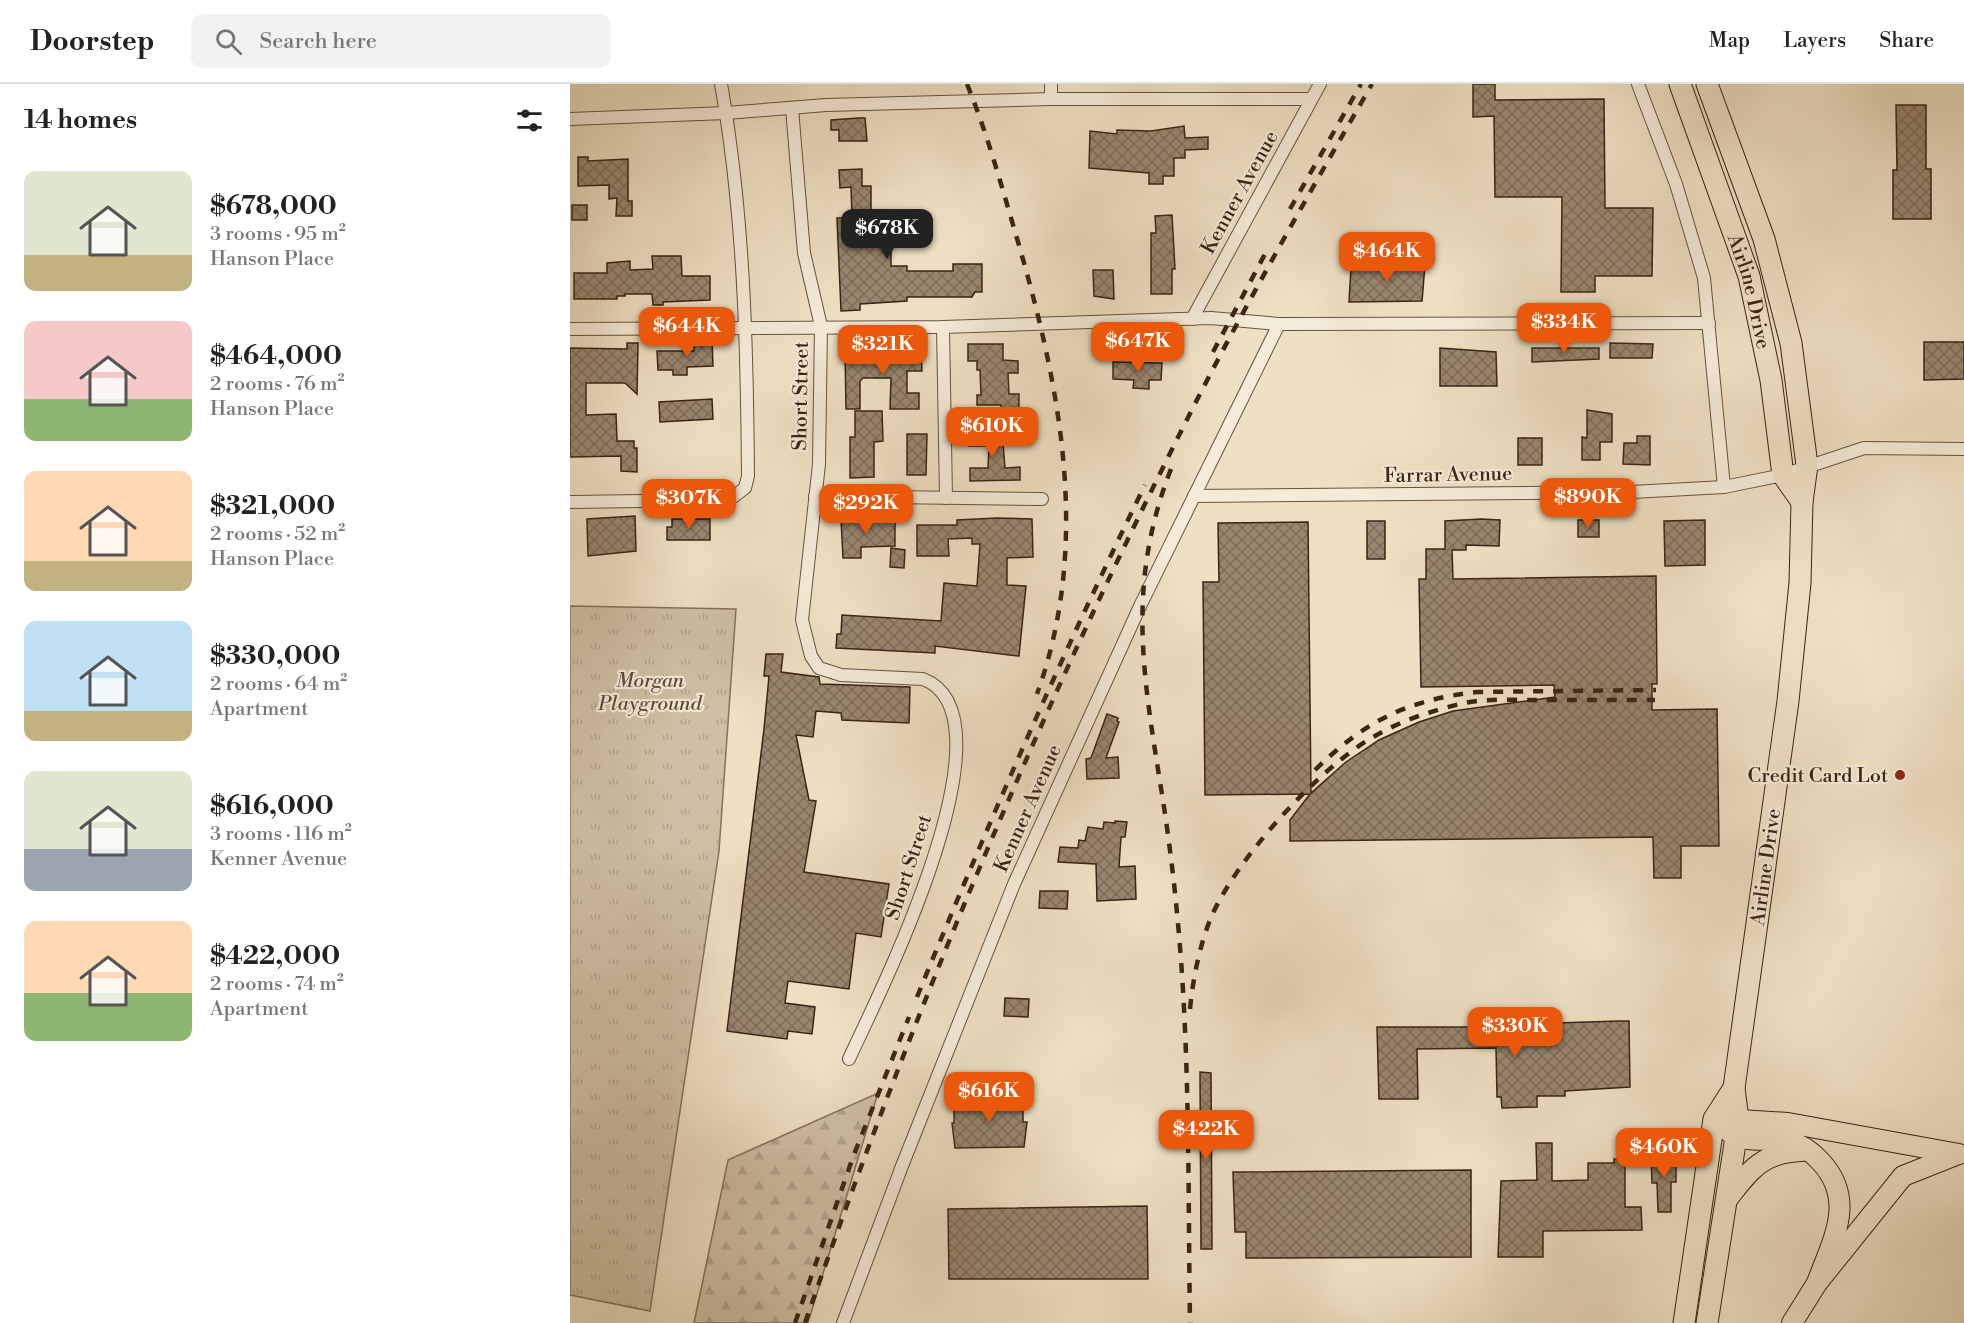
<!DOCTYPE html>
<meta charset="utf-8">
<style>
body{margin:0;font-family:"Libre Bodoni",serif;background:#f2f2f2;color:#222;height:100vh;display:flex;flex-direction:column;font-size:22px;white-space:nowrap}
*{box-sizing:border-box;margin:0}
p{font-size:20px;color:#767676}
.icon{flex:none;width:33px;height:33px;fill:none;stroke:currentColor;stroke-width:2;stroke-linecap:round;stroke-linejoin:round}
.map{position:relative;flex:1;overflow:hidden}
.sheet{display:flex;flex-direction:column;background:#fff;width:570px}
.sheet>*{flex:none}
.price{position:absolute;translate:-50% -51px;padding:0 14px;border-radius:12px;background:#ea580c;color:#fff;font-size:20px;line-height:39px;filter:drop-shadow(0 2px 3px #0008)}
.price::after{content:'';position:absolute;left:50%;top:36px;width:18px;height:14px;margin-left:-9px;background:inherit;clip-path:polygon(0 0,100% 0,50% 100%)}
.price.current{background:#222;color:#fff}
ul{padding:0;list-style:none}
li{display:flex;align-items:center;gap:18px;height:150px;padding:0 24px}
li span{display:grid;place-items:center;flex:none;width:168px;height:120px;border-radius:12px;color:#555}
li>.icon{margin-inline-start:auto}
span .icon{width:72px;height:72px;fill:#fffc;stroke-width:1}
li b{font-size:26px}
h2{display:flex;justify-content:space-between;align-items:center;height:72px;padding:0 24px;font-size:26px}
header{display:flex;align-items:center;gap:36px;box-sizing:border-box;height:84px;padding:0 30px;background:#fff;border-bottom:2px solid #e0e0e0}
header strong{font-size:28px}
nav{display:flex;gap:33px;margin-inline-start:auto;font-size:21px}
.search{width:420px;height:54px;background:#f2f2f2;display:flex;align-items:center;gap:15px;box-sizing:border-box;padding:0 21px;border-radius:12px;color:#767676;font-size:22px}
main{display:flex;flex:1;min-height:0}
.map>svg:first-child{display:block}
</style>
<header>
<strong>Doorstep</strong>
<div class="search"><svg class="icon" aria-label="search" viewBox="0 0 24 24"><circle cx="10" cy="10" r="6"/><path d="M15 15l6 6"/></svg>Search here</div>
<nav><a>Map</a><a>Layers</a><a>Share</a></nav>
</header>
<main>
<section class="sheet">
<h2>14 homes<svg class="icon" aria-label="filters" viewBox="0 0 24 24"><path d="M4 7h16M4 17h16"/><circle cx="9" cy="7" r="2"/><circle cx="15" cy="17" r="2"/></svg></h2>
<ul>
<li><span style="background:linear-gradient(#dfe7d0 70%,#c2b280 0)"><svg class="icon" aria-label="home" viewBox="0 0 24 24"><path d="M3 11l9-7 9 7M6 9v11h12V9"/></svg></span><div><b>$678,000</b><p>3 rooms · 95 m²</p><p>Hanson Place</p></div></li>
<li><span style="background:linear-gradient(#f6c9c9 65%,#8fb573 0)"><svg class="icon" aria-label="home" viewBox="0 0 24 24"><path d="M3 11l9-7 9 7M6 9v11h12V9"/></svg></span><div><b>$464,000</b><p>2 rooms · 76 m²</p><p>Hanson Place</p></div></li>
<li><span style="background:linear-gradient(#ffd9b3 75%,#c2b280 0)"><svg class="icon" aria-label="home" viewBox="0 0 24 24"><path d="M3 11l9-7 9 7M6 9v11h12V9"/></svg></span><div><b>$321,000</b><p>2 rooms · 52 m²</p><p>Hanson Place</p></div></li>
<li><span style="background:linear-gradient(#bfe0f5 75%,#c2b280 0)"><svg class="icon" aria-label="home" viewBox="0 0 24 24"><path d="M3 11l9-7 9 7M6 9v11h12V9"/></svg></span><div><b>$330,000</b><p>2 rooms · 64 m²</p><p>Apartment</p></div></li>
<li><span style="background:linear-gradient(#dfe7d0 65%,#9aa5b1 0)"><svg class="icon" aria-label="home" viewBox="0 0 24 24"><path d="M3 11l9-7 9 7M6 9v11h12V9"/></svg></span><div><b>$616,000</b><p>3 rooms · 116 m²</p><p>Kenner Avenue</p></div></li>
<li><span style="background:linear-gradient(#ffd9b3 60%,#8fb573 0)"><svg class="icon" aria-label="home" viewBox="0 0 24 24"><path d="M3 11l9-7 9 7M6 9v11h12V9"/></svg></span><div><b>$422,000</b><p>2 rooms · 74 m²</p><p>Apartment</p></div></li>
</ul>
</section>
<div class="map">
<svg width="1394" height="1239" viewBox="0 0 1394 1239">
<defs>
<pattern id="forest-firs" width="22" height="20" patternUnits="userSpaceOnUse" patternTransform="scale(1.5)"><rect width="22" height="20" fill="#cfc0a5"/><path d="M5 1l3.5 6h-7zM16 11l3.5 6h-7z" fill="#b2a58d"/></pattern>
<pattern id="park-tufts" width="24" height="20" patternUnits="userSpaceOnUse" patternTransform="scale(1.5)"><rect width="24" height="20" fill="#cfc0a5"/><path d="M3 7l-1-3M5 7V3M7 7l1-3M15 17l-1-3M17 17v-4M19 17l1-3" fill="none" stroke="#b2a58d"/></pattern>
<pattern id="building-cross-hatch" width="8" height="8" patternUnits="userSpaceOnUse" patternTransform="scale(1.5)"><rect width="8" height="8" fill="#98866f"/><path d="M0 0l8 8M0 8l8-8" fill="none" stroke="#7d6d5a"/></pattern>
</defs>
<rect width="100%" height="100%" fill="#eee0c3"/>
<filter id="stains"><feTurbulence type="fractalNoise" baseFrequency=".00333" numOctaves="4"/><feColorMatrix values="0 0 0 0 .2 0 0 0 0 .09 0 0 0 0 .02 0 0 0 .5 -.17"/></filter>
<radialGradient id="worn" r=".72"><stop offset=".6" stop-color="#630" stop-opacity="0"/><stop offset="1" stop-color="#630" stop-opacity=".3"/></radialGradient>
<polygon fill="url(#forest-firs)" stroke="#84725c" stroke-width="1.5" points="308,1009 238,1239 124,1239 158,1076"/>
<polygon fill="url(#park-tufts)" stroke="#84725c" stroke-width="1.5" points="0,522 166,525 149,767 80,1227 0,1211"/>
<g fill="url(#building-cross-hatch)" stroke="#3a2413" stroke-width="1.5">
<polygon points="903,0 925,0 925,16 1034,15 1035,124 1083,124 1082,192 1025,192 1025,208 991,208 992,113 925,113 924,32 903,33"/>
<polygon points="1326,21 1356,21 1356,85 1361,85 1361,135 1323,135 1323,86 1327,86"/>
<polygon points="289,34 295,34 297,57 269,57 269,46 261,46 261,36"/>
<polygon points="614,42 615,54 638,53 638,65 615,66 615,74 604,74 604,92 593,92 593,100 579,100 579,89 519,84 520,47 547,50 547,46 581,47"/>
<polygon points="8,73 18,73 18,77 58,75 58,117 62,117 62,132 46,132 47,114 39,115 39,101 8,102"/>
<polygon points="292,85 292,102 301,102 301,128 315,127 316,165 321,165 321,182 337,182 337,187 383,187 383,180 412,180 412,208 405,208 402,213 337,213 337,217 290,220 290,226 271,227 267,134 282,134 281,103 270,104 269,86"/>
<rect x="2" y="121" width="15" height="15"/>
<polygon points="602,131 605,185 602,185 602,210 581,210 581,149 586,149 585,132"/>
<polygon points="82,172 111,172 112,192 140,192 140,216 93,218 93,221 83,221 82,210 55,210 55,212 47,212 47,215 4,215 4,189 37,189 37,179 60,177 60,186 83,185"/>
<polygon points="838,180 855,181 852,217 779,218 781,183"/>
<polygon points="523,186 543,186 544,215 524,212"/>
<polygon points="124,255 142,255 143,282 117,283 117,291 103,291 103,286 88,286 87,267 124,267"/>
<polygon points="1354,258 1394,258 1394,295 1354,296"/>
<polygon points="57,259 68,259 67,310 55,299 16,299 16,331 46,330 47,357 64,357 64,364 67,364 67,388 51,387 51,372 0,373 0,264 57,265"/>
<polygon points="1040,259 1083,260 1082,274 1040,274"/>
<polygon points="398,260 433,260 433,276 448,277 448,289 438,289 439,310 449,310 449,336 431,336 431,321 407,321 407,311 411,311 410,286 407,286 407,277 398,277"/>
<polygon points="870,264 926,268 927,302 870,302"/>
<polygon points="962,264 1029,264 1029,275 962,278"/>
<polygon points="351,266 352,287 337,287 337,309 349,309 349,325 320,325 321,294 293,294 290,297 290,325 276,325 275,268 292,267 292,272 319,272 319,267"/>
<polygon points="543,278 592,279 591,296 579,296 579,305 563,304 564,296 543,295"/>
<polygon points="142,315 143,335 90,338 89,318"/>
<polygon points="1017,326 1042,330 1042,358 1030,358 1030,376 1012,376 1012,353 1017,354"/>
<polygon points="285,327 312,327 313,357 304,358 304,393 280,394 280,353 285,353"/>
<polygon points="399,346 432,346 435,384 450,383 450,396 400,397 400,384 418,384 419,362 399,362"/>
<polygon points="337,350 357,350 356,391 337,391"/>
<polygon points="1067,352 1080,352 1080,381 1053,380 1054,359 1067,359"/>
<rect x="948" y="354" width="24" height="27"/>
<polygon points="65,432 66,467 18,472 17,435"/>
<polygon points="427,434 462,435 463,473 437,474 437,501 456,502 449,572 365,562 365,569 266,564 267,550 271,550 272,531 371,537 374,499 407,502 410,460 402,460 402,454 378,455 379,472 347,472 347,441 387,441 387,436"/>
<polygon points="102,435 140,435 140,456 97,456 97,443 102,443"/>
<polygon points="271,435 325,436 325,462 291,463 291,474 273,474"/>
<polygon points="911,435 930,436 929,462 896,461 896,466 882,466 883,495 1086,492 1087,600 1082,600 1082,626 1147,625 1149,762 1111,762 1111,794 1084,794 1083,753 720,757 720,736 740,710 635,711 633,498 649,498 648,439 738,438 741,709 776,678 809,656 849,638 883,627 985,613 984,601 851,603 849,495 856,495 856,465 875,465 875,437"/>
<rect x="1008" y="436" width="21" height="17"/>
<polygon points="1135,436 1135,481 1095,482 1094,437"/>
<rect x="797" y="437" width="18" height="38"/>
<polygon points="321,464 335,466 334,484 320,483"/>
<polygon points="196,570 213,570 211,588 249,593 250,600 340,603 339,639 272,636 271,629 246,627 243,653 226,651 239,716 246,717 234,788 319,800 311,853 286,849 279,905 218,897 215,919 245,923 242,950 218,947 217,955 157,947 194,645 199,592 194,592"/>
<polygon points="537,630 548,634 547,637 549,638 536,674 548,673 549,694 517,695 516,675 521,674"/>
<polygon points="545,737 557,738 555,753 551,753 549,783 565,782 566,815 527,817 526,780 488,778 490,763 508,764 509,756 515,757 518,743 533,745 534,738 545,739"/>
<polygon points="470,807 498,807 497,825 469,824"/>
<polygon points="435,914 459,915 458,933 434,932"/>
<polygon points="1049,937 1059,937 1060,1003 995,1007 995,1012 967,1012 967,1023 932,1024 931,1013 927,1013 926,964 847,965 848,1015 809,1015 807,943 927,943 926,941"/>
<polygon points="630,988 641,989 642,1165 631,1165"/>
<polygon points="453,1014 453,1038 457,1038 454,1063 385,1064 382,1039 384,1039 384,1015"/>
<polygon points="966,1059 982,1059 982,1097 1018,1096 1018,1079 1044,1079 1044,1075 1055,1075 1055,1123 1071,1123 1072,1146 973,1147 973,1173 928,1173 931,1097 967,1096"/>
<polygon points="1106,1071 1106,1098 1101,1098 1101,1128 1088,1128 1087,1099 1082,1099 1081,1072"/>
<polygon points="901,1086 901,1173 676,1174 676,1148 665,1148 663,1088"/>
<polygon points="577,1122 578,1195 379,1195 378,1125"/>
</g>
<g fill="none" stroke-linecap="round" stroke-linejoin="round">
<g stroke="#67533f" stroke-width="14">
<g id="minor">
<polyline points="1068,0 1106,100 1134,194 1154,403"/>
<polyline points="481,15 481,0"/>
<path d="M222 24 234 169 251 242 249 380 232 536 241 572 249 584 271 591 353 595C450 632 307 914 279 975"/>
<polyline points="0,35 156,29 256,21 481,15 741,15"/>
<polyline points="622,235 750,0"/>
<polyline points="373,243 376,414"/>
<polyline points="0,245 373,243 641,234 709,240 1139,239"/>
<polyline points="245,412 472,415"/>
<polyline points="624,412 1062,408 1154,403 1213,391 1294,364 1394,365"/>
<path d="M0 418 147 416 163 413 175 404 178 392C177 260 174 130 151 0"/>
<polyline points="273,1239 332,1082 444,800 571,520 709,240"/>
</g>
</g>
<g stroke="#3a2413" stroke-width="22">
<g id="primary">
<path d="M1144 1035C1151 1040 1158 1049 1166 1052 1182 1059 1204 1053 1221 1058 1234 1061 1243 1069 1251 1078 1287 1117 1262 1157 1247 1199"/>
<polyline points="1153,1035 1218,1039 1389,1070"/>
<path d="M1156 1117C1179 1087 1192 1068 1232 1067"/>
<polyline points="1222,1239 1247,1199 1333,1092 1386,1071"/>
</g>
</g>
<g stroke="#3a2413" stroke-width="23">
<g id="trunk">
<path id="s1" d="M1110 0 1179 192 1201 296 1213 391 1232 418"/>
<polyline points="1137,0 1194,155 1221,259 1237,381 1232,418 1230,499 1218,617 1164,1004 1168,1036 1166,1053 1137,1239"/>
<polyline points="1114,1239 1144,1035 1164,1004"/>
</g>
</g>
<use href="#minor" stroke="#f4ebd8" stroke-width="12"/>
<use href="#primary" stroke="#eee0c3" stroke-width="20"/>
<use href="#trunk" stroke="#eee0c3" stroke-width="21"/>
<g stroke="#3a2413" stroke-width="4.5" stroke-dasharray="10 10" stroke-linecap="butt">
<path d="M397 0C417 49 431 100 446 151 490 301 522 458 467 610"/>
<polyline points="720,125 791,0"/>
<polyline points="643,268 695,170"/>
<path d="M601 385C556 500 573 592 592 710 600 761 606 812 610 863 620 988 618 1114 620 1239"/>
<path d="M745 686C795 637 837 616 907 608L1086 606"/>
<path d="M347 913C418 740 492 570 575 401"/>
<path d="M620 925C623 895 629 864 640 836 664 777 749 683 805 652 830 637 861 627 890 620 914 614 942 616 967 616 1006 616 1045 616 1085 616"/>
<polyline points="225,1239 283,1073 339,933"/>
<path d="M235 1239C346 919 478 607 632 306 686 202 744 101 802 0"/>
</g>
</g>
<circle fill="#8f2418" stroke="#f4ebd8" stroke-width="2" cx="1330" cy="691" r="6"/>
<g text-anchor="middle" stroke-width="4.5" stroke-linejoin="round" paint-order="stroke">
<g font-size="20" fill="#3a2413" stroke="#f4ebd8">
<text transform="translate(669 108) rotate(-61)" y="7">Kenner Avenue</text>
<text dy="7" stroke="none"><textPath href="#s1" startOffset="219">Airline Drive</textPath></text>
<text transform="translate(230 312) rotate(-89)" y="7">Short Street</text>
<text transform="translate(878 390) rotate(-1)" y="7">Farrar Avenue</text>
<text transform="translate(457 724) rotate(-66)" y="7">Kenner Avenue</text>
<text transform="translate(338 783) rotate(-72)" y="7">Short Street</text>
<text transform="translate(1195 783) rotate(-82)" y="7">Airline Drive</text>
</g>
<g font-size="20" font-style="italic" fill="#5f4b38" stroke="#f4ebd8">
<text x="80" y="603">Morgan<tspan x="80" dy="23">Playground</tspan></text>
</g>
<g font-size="20" fill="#3a2413" stroke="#f4ebd8" text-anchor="end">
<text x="1318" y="698">Credit Card Lot</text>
</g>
</g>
<rect width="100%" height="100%" filter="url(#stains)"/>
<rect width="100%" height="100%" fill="url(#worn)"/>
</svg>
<b class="price current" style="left:317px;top:176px">$678K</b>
<b class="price" style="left:817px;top:199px">$464K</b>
<b class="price" style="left:994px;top:270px">$334K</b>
<b class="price" style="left:117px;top:274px">$644K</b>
<b class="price" style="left:568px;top:289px">$647K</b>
<b class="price" style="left:313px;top:292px">$321K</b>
<b class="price" style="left:422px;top:374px">$610K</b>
<b class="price" style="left:1018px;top:445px">$890K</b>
<b class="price" style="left:119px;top:446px">$307K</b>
<b class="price" style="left:296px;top:451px">$292K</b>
<b class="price" style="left:945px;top:974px">$330K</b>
<b class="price" style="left:419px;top:1039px">$616K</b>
<b class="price" style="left:636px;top:1077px">$422K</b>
<b class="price" style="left:1094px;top:1095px">$460K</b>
</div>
</main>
